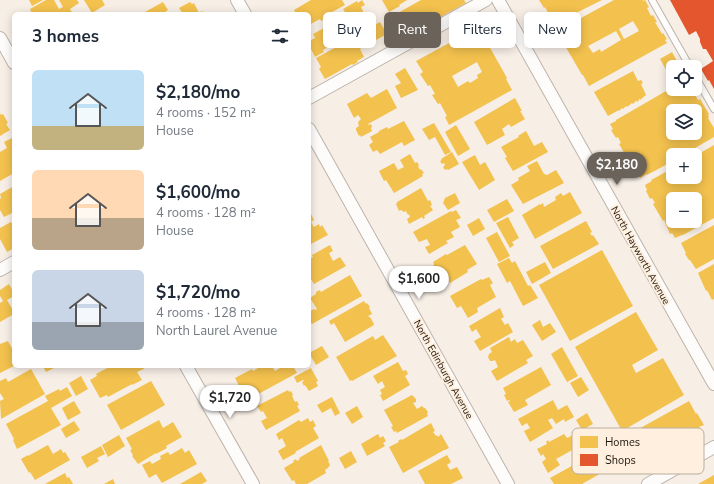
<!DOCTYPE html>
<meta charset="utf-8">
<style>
body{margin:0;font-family:"Nunito Sans",sans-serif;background:#f2f2f3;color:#1f2937;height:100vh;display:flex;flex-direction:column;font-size:15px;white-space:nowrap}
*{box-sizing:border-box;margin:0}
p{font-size:13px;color:#747a83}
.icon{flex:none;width:22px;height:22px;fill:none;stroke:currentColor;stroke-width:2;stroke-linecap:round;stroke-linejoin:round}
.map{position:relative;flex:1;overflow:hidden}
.panel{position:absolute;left:12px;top:12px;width:299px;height:356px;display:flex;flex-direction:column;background:#fff;border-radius:6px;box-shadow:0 2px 10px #0003}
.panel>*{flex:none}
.banner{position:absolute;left:323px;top:12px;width:331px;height:36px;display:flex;gap:8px}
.tools{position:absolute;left:666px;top:60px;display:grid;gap:8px}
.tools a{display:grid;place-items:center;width:36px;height:36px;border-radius:6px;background:#fff;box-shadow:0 2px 10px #0003;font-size:20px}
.price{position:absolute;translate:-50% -34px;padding:0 9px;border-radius:14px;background:#fff;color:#222;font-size:13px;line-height:26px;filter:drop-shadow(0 1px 2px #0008)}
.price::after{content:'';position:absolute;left:50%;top:24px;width:12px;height:9px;margin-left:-6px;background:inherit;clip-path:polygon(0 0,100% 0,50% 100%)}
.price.current{background:#6b6259;color:#fff}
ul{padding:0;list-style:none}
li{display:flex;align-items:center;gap:12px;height:100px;padding:0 20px}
li span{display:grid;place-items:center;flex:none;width:112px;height:80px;border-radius:6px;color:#555}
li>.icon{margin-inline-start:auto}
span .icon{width:48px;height:48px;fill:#fffc;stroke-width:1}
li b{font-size:17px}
h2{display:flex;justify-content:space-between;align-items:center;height:48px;padding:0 20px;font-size:17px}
.tag{padding:0 14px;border-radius:6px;background:#fff;box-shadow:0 2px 10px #0003;font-size:14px;line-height:36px}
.tag.current{background:#6b6259;color:#fff}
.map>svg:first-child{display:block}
</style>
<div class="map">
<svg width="714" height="484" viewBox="0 0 714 484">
<rect width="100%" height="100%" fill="#f7eee5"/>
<g fill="#f2c14e" fill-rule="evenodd">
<polygon points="29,0 43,0 32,6"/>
<polygon points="46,0 54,0 59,9 63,7 59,0 77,0 79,3 70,9 73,14 32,14 30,9"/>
<polygon points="84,0 102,0 105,5 92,13"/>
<polygon points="311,0 342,0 345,5 332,12 333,14 321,21 320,19 309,25 309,14 296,14 294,10"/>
<polygon points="362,0 365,5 361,7 364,13 351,21 343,9 357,1 358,3"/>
<polygon points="382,0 407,0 399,5 400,6 389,12"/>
<polygon points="421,0 464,0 466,3 400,39 389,18"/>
<polygon points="539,0 602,0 574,14 573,13 562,19 564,21 555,26 545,7 544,8"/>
<path d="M614 0H643V1L645 0 649 7 647 8 651 16 653 15 657 22H655L662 34 663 33 667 39 665 40 667 43 589 86 583 75H582L564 44 565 43 559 32 571 25 570 24ZM633 21 639 31 624 39 619 29ZM616 31 621 40 601 52 600 49 593 53 588 46Z"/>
<polygon points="163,2 168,10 162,14 147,14 145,12"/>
<polygon points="190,2 192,4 194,3 199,13 202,11 204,14 183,14 179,8"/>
<polygon points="348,20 353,31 332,42 333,44 323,50 324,52 315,57 309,45 309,41 315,38 313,34 337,21 345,22"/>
<polygon points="380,22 387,34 376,40 369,28"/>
<path d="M477 28 483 38 484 37 507 78 506 79 512 90 449 125 445 117 447 116 440 103 438 104 432 95 435 94 430 85 428 86 420 74 423 72 416 61ZM477 62 482 72 477 75 478 78 470 83 468 81 458 87 452 76Z"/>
<polygon points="355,37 360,45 359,46 361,49 360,49 364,57 357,61 358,62 353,65 352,64 325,79 319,69 321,67 316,58"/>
<polygon points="672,52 680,67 673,67 673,82 660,59"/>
<polygon points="405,68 418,90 401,98 395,86 401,83 395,74"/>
<polygon points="633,71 638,81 641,80 643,83 641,84 646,95 640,100 640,99 639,99 639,100 637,102 636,101 635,101 635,102 633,104 632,103 627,107 626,106 623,109 622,108 619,111 619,110 608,116 594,92"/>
<path d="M673 87V89H692L698 100 700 99 709 114 708 115 709 117 708 118 714 128V137L683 155H673V161L647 175V174L640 178 638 173 636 174 631 166 633 165 630 159 628 160 619 144 621 143 618 137 616 138 611 130 613 129 610 124 616 121V120ZM673 111H695V133H673Z"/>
<polygon points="387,89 397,108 368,124 369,125 371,124 372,127 371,128 372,131 361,137 360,135 359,136 356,130 356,128 359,126 358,123 359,121 361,119 358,115 354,118 347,104 367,93 371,98"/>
<polygon points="515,98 522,111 520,111 525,119 511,127 509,124 502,129 505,135 487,145 474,122"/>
<polygon points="0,113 1,115 3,114 8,123 6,124 10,130 0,136"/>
<polygon points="404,121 415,140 404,146 402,142 380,154 377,150 373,152 369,145 373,142 370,137 379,132 379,131 387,127 388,129"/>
<polygon points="434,123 451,152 445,155 435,137 429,140 422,129"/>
<polygon points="456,125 470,149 458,156 445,132"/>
<polygon points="526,131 534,146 542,142 548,152 513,171 505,158 507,157 501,147 519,137 518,136"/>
<polygon points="14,137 14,173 0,181 0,152 7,148 4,142"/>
<path d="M714 145V218L683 235H682L675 238 672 233 670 234 664 220 663 221 653 204 655 203 652 198 650 199 646 191 647 190 645 185 652 181 651 180 673 168V177H695V156ZM673 199H695V221H673Z"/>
<polygon points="452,152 459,164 448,170 447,169 445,170 443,167 445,165 444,163 442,164 440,161 442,160 441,159"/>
<polygon points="410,154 415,163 417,162 419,165 418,166 420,170 421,169 424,173 422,174 423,176 394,193 386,180 384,181 379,171 394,163 398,170 404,167 400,160"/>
<polygon points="475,155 480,165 485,162 495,180 479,190 462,162"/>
<polygon points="537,161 544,174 547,175 556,170 564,183 523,204 511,185 519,180 518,178 530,171 527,166"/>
<polygon points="14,186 14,212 4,217 0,210 0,199 1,198 0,194"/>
<polygon points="421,188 428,201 430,200 432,205 430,206 433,210 424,216 425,218 423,219 422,217 409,224 407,219 410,217 409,214 408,215 406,211 404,212 401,210 399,211 396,204 397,203 397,202"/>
<polygon points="570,192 582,213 535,239 522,215 540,204 540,205 543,203 544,207 556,200 555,197 561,193 563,196"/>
<polygon points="455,193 460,203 448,210 443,203 445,198"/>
<polygon points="507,199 514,211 494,222 487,210"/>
<polygon points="456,210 461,218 456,220 460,227 451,232 454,237 446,241 448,243 429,254 425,247 430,245 427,239 419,242 413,232 451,211 452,212"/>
<polygon points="311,214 314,220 311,222 314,227 319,224 320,227 322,225 328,235 309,245 309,215"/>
<polygon points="508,217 519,238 512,242 514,245 510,248 496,223"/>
<polygon points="479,218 485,229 473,236 467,225"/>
<polygon points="586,221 592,232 590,233 592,236 593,235 599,244 553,269 540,246"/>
<polygon points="11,222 14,226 14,248 7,252 0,239 0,228"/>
<polygon points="714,225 714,259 696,269 690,260 689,260 685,254 686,253 681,243"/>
<polygon points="497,232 510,256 499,262 486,238"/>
<polygon points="330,245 333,251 329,253 333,261 340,257 346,266 314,284 309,276 309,259 313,257 312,255"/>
<polygon points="465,245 477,264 467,270 468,272 450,283 446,277 448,275 446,271 440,274 438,271 434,270 433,267 434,264 433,262 446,254 447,255"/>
<polygon points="602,250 633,306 570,341 539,285"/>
<polygon points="509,258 512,263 515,261 528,286 530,285 538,298 523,306 510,281 507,283 497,264"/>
<polygon points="545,262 551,273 532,284 526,272"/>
<polygon points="714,264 714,299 712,300 707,290 706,291 698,273"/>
<polygon points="350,275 362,296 312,324 309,320 309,314 311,313 310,311 314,309 315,310 317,309 310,298 316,294 316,292 320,290 321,292"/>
<polygon points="489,277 493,283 490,285 496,297 477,308 478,312 468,318 461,306 457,308 450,296 481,279 482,280"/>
<polygon points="9,284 14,293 14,296 7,300 14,312 14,314 0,322 0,303 3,301 0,296 0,290"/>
<polygon points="364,301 366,304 367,303 370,307 369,308 372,314 368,316 369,317 370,317 374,324 373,324 374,325 345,342 334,323 331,325 329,321"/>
<polygon points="500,308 504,317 501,319 505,325 508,323 513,332 480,351 474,341 481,337 476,329 472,332 469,326"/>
<polygon points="636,312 658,350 632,365 636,373 663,358 684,395 622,431 575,347"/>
<polygon points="540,320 543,327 550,323 556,332 542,341 532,325"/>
<polygon points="383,335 397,356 352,381 352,380 350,381 336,357 373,336 375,340"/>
<polygon points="509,337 511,342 515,339 517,343 523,340 533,356 526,360 528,363 497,381 491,371 498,367 495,360 493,361 490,361 488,357 489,354 492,352 490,348"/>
<polygon points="8,341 14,352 14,366 0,373 0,344"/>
<polygon points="322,346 329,357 316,365 309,353"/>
<polygon points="562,347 578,376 567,382 551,354"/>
<polygon points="398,362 403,371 406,370 408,374 405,376 410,385 383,401 380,395 382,394 380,390 385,387 382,381 378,384 373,376"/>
<polygon points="43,366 58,366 46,372"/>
<polygon points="111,366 143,366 144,369 137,372 142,380 132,385 132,384 108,397 107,395 100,398 90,380 97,376 96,374"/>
<polygon points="261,366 272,366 275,371 283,366 293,366 297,373 249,399 248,397 246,399 235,378 252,369 253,371"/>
<polygon points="541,367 551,385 525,400 528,405 514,412 508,402 510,401 509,400 507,401 504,395 506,394 503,388"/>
<polygon points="311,368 318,381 316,382 318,386 309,391 305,385 304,386 302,382 304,381 303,380 297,383 294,377"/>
<polygon points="31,369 45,394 1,419 0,401 4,399 0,393 0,381 6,378 8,382"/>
<polygon points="81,376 88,389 76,396 69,383"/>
<polygon points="581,377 589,390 578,397 570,383"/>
<polygon points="151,381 165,405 121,430 107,405"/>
<polygon points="67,387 72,396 51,408 61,425 17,449 13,440 14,439 6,424 48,401 45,396 59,389 60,391"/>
<polygon points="288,390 289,392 291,391 293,395 292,396 295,402 297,401 299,405 297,406 300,411 266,430 261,421 267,418 263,411 261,412 257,406"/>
<polygon points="412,395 416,399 416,402 413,403 417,409 422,406 424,408 425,408 428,412 427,414 428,416 397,433 396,431 394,432 391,427 393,426 384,410"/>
<polygon points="332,397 340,413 335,416 331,408 322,413 317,405"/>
<polygon points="553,400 558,410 567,405 574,417 565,422 564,419 556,424 552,418 548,420 553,428 530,442 524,431 530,428 527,423 522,426 518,419"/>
<polygon points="74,401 81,413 68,420 62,408"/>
<polygon points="689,401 696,414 697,413 704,425 699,427 700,429 698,430 697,429 665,446 664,444 654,450 655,452 638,461 632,450 634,449 626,436"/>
<polygon points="357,406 363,417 352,424 345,413"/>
<polygon points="587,413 593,424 582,430 576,420"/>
<polygon points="308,418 310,422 313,420 316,426 313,428 319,438 295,452 296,453 283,460 278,451 286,446 282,438 279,440 276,434 299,420 301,422"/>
<polygon points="159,420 163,428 173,422 182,437 166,446 167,448 156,454 156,453 138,464 132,456 133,455 130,450 132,449 126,438"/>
<polygon points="74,421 80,430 66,438 61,429"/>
<polygon points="431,423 435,431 433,432 436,436 437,435 438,437 441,434 449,448 445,450 444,450 403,473 389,447 399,442 398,441 401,439 402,440"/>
<polygon points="579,432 585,443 556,459 560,465 548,473 542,462 546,459 543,454 541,456 537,449 547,444 546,442 548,440 549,442 564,434 567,438"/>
<polygon points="378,434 380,438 383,436 386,441 383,443 385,446 367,456 361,444"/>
<polygon points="119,435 125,446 108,457 102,445"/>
<polygon points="48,445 53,454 61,449 63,453 65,452 70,460 35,480 30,472 29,473 21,459 28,455 28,456"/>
<polygon points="321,445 329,461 328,461 330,465 328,468 325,470 326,473 307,484 296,484 294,480 292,481 284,468 294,462 293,461 296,459 297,461 300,459 299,458"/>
<polygon points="101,446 105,454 97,458 99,461 87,468 81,457"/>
<polygon points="182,448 185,453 189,450 197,464 162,483 156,474 149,478 142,465 150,461 152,464 161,459 160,456 168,452 170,455"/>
<polygon points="351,451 357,462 345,469 339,458"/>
<polygon points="447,455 451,462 447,465 450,470 457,467 463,478 451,484 425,484 418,471"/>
<polygon points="588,457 595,467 599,465 603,472 582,484 554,484 550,478"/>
<polygon points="201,472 207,481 202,484 180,484"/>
<polygon points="65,473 67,478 69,477 73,484 45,484"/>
<polygon points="714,475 714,484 698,484"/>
<polygon points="113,479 115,484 104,484"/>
</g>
<polygon fill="#e4572e" points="670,0 714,0 714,89 709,80 708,81 701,69 713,61 706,49 703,49 700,42 700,39 696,31 689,35"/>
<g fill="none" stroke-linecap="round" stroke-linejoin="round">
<g stroke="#bcb4ab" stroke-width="8">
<g id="service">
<polyline points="652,0 690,67"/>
<polyline points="695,76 714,109"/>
</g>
</g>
<g stroke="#bcb4ab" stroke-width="14">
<g id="minor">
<polyline points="237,0 245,14"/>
<polyline points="498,0 714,384"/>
<polyline points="0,38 14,63"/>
<polyline points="309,98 486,0"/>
<polyline points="309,129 508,484"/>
<polyline points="0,270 14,262"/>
<polyline points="186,366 253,484"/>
<polyline points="648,484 714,447"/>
</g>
</g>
<use href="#service" stroke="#fefcfb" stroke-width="6"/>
<use href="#minor" stroke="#fefcfb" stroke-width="12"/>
</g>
<g text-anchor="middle" stroke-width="4" stroke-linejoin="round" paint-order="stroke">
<g font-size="10" fill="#1f170d" stroke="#feefde">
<text transform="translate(641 255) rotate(61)" y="4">North Hayworth Avenue</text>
<text transform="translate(444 369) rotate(61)" y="4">North Edinburgh Avenue</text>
</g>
</g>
<rect x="572" y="428" width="132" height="46" rx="6" fill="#feefde" stroke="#bbae9f" stroke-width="1"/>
<rect x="580" y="436" width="18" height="12" fill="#f2c14e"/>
<rect x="580" y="454" width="18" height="12" fill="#e4572e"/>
<g font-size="11" fill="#1f170d">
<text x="605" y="446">Homes</text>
<text x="605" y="464">Shops</text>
</g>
</svg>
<div class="tools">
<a><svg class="icon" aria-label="locate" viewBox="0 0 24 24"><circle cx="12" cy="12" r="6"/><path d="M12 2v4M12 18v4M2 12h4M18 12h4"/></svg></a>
<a><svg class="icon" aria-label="layers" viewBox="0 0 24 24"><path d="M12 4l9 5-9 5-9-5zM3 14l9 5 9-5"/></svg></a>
<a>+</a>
<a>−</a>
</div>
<b class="price current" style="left:617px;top:186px">$2,180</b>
<b class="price" style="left:419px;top:300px">$1,600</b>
<b class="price" style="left:230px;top:419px">$1,720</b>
<div class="banner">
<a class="tag">Buy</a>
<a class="tag current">Rent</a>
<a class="tag">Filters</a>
<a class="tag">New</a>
</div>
<section class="panel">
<h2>3 homes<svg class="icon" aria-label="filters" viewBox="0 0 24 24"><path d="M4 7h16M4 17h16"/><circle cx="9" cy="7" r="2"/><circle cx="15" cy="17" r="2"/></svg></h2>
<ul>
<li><span style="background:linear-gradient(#bfe0f5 70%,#c2b280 0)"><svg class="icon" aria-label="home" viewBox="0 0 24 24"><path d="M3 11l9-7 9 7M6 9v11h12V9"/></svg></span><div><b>$2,180/mo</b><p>4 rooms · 152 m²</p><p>House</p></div></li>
<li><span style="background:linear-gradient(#ffd9b3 60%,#b9a48a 0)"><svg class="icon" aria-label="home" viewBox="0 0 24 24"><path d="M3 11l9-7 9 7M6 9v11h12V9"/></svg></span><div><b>$1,600/mo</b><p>4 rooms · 128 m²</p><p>House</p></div></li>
<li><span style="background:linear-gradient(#c9d6e8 65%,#9aa5b1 0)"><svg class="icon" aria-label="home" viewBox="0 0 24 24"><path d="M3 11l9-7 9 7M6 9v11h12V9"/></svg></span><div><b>$1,720/mo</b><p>4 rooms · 128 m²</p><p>North Laurel Avenue</p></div></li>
</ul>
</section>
</div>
